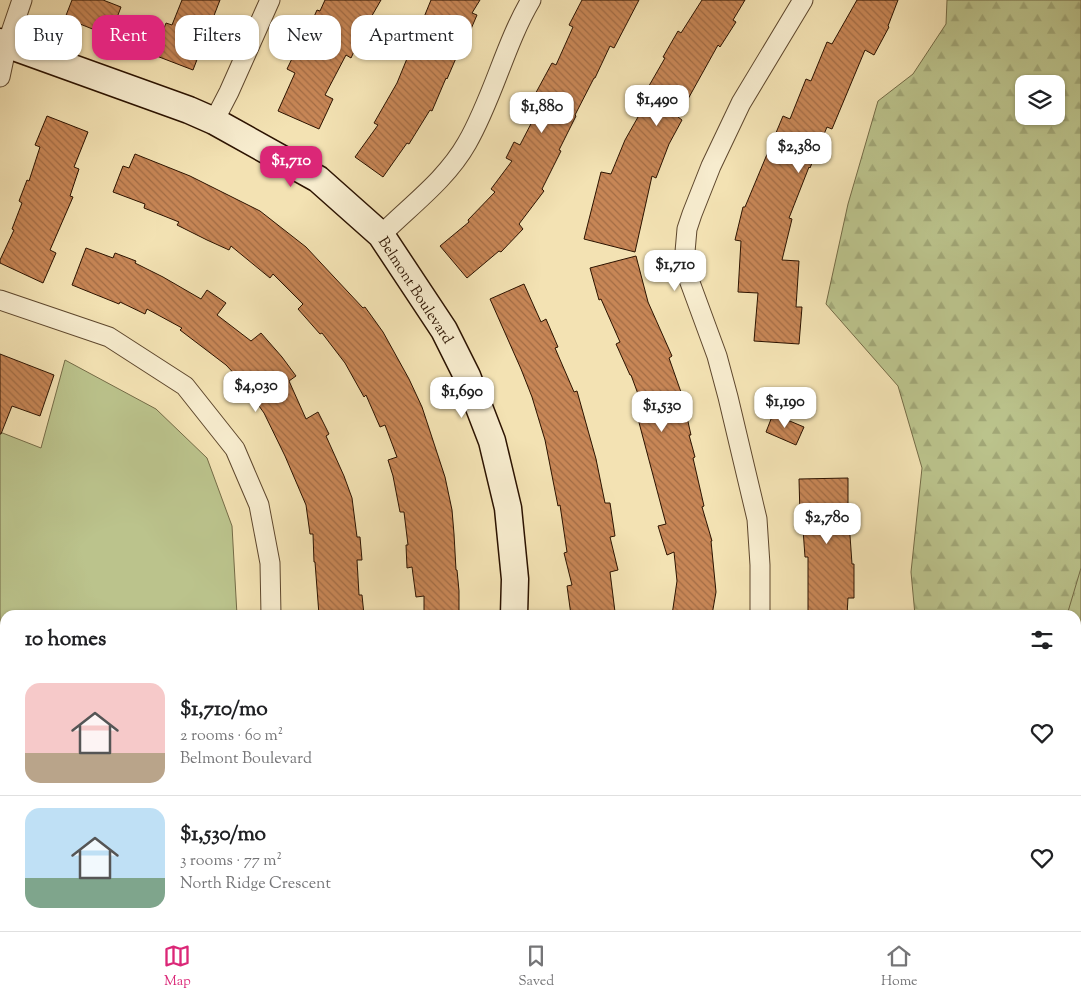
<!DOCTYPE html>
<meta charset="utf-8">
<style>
body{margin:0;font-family:"Sorts Mill Goudy",serif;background:#f2f2f2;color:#202124;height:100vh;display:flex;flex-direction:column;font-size:19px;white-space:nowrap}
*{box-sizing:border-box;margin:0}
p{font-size:16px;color:#757577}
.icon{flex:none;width:28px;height:28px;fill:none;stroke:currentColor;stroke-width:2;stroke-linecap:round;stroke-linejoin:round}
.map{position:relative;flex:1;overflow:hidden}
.panel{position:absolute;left:0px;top:610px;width:1081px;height:321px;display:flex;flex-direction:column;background:#fff;border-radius:15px 15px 0 0;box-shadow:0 1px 4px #0004}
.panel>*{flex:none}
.guide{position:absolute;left:15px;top:15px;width:500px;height:45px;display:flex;gap:10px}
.fabs{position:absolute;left:1015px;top:75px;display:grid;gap:10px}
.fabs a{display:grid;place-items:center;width:50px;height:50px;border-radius:10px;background:#fff;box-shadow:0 1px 4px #0004;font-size:25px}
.price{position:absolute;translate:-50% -42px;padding:0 11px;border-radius:10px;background:#fff;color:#222;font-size:16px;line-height:32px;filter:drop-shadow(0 1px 2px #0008)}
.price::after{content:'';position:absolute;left:50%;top:30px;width:15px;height:11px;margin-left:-8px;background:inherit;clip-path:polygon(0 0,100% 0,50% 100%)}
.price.selected{background:#db2777;color:#fff}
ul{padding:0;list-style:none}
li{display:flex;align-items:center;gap:15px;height:125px;padding:0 25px}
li+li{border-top:1px solid #e0e0e0}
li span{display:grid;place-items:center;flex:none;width:140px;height:100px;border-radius:15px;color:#555}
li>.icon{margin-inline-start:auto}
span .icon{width:60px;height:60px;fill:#fffc;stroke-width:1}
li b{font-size:21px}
h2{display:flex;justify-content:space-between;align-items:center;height:60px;padding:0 25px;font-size:21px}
.chip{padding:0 18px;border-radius:15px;background:#fff;box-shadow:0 1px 4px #0004;font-size:18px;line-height:45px}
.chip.selected{background:#db2777;color:#fff}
.tabs{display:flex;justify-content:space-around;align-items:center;height:70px;border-top:1px solid #e0e0e0;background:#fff;font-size:14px;color:#757577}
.tabs a{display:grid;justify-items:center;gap:2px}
.tabs .selected{color:#db2777}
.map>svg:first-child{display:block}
</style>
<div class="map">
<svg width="1081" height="931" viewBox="0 0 1081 931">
<defs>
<pattern id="grass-tufts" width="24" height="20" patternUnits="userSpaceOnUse" patternTransform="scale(1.25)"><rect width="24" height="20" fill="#bbc38c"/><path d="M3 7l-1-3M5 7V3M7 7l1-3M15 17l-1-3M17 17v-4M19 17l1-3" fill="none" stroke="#a1a777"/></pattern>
<pattern id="forest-firs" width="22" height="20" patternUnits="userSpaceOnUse" patternTransform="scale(1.25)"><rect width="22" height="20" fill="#bbc38c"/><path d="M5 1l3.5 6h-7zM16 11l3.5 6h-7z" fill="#a1a777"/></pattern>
<pattern id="building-back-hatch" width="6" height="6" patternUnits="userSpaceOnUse" patternTransform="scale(1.25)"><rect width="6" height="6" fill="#c78656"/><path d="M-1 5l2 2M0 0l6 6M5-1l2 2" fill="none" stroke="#a26c45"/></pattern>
</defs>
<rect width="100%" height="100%" fill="#f3e2b3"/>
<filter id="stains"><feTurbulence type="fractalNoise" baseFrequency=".004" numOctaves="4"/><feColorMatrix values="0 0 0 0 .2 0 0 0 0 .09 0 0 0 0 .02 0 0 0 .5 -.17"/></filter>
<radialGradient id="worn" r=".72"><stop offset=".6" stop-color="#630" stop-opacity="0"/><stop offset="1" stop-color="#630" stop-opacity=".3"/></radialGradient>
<polygon fill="url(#grass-tufts)" stroke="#746b46" points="1081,554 1081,931 972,931 971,926 1076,926 1076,615 1063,615"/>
<g fill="url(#forest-firs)" stroke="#746b46" fill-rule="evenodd">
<path d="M947 0H1081V568L1067 615H915L911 572 922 468 898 386 826 304 848 204 878 101 913 74 946 24ZM1024 84H1056V116H1024Z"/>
<polygon points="853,926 971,926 972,931 851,931"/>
</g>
<g fill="#bbc38c" stroke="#746b46">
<polygon points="65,360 156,409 207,458 232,526 237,615 5,615 5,905 0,903 0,432 41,448"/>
<polygon points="85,926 165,926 164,931 102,931"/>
</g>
<g fill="url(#building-back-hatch)" stroke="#2c1300">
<polygon points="72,0 103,0 121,7 110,36 65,18"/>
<polygon points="182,0 220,0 193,70 154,55 166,23 172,25"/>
<polygon points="325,0 381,0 366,26 351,58 346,55 325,95 333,99 319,129 278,111 295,73 287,69 301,40 303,41 317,10 320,11"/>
<polygon points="431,0 480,0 472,13 477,15 465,43 463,42 447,79 446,78 432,111 430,110 409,144 407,143 383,177 355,157 378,125 374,123 397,83"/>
<polygon points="582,0 639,0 614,48 610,46 595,78 594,78 575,115 576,116 559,150 561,151 542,189 544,191 519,224 523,229 501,252 499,251 467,278 440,246 469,222 468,220 495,192 491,189 512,161 506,158 514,142 520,145 535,116 526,111 552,63 556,65 573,27 569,25"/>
<polygon points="702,0 745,0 733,20 736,22 720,47 718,45 678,117 682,120 669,144 656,178 652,176 635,252 584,239 601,172 611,174 625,140 651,94 646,91 665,58 663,57 678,31 681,33"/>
<polygon points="857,0 898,0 888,26 889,27 874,55 865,50 832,129 827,127 810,168 809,167 789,218 792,219 782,260 799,261 796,307 802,307 799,344 754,341 758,293 738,292 741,241 735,240 743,207 745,207 783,116 790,119 806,79 811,81 827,42 832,44"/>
<polygon points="47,116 88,132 74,167 79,169 70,196 73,197 50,250 56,253 43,283 0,263 0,260 14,230 12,229 22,203 19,201 27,180 29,181 40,147 35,145"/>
<polygon points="135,154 190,176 260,211 306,247 363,308 365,307 383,332 409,379 422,407 445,477 452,510 454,534 456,570 457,570 459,591 459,615 424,615 424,596 416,597 412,567 407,568 406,545 408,545 404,512 400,512 393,476 388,460 397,457 385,425 380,427 366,395 364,397 345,363 322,333 320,334 298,309 303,304 273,274 270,278 231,246 229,250 207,240 177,225 179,222 144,208 145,204 113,192 123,166 129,168"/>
<polygon points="86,248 113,258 115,253 136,261 135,263 163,277 201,299 207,290 226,303 217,315 251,341 261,333 282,357 296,376 289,381 306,419 318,412 329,434 326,436 344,476 352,498 357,537 360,537 362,560 357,560 359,595 362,595 364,615 319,615 315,562 314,562 313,534 310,534 306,505 285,456 264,413 242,382 226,365 180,330 182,328 147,309 145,314 120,302 119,304 72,285"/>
<polygon points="636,256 648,302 672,356 669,358 682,395 691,435 689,435 695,457 693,458 704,506 702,507 712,541 711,541 716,592 712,615 672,615 677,581 674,552 667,555 658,526 666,524 637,415 645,413 631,375 630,375 616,344 620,342 601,299 599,300 590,268"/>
<polygon points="524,284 541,322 546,319 558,347 555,348 574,392 577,391 596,459 605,503 610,503 615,536 610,537 618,570 610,572 615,612 596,615 571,615 567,586 572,585 564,553 567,552 560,505 558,506 545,440 532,397 521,369 490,299"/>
<polygon points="0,354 54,375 40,416 12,406 1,434 0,434"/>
<polygon points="773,414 804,427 796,445 766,432"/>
<polygon points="848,478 848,507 852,564 854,564 854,598 848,598 847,615 808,615 808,557 805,557 802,515 800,515 799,479"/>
</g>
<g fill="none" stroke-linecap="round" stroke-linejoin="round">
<g stroke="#5e472d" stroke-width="21">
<g id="street">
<polyline points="0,77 7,44 22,0"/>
<polyline points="214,121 229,92 270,0"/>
<path d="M381 235C411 205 446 180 467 143 493 98 505 44 531 0"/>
<polyline points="0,300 109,337 185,386 235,449 259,505 270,563 271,615"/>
<polyline points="760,615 760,565 757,519 728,397 717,356 688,277 685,252 687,229 692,214 711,166 741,103 803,0"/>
<polyline points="456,926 468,931"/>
<polyline points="200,931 201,926"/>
</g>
</g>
<g stroke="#2c1300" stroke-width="29">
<g id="secondary">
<polyline points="0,42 189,110 214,121 318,179 381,235 444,330 467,376 492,441 508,508 515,579 514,615"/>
<polyline points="441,931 443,926"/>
</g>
</g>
<use href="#street" stroke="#f7ecce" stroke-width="19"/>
<use href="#secondary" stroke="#f7ecce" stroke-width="26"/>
</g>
<g text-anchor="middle" stroke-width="4" stroke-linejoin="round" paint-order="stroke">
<g font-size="15" fill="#2c1300" stroke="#f7ecce">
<text transform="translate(416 290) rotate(57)" y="5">Belmont Boulevard</text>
</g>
</g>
<rect width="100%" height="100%" filter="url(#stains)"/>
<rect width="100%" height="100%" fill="url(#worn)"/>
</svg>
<div class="fabs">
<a><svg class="icon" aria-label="layers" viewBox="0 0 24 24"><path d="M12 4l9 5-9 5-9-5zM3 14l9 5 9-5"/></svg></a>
</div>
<b class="price" style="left:657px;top:127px">$1,490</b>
<b class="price" style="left:542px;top:134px">$1,880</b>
<b class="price" style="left:799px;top:174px">$2,380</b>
<b class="price selected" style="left:291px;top:188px">$1,710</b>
<b class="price" style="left:675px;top:292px">$1,710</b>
<b class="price" style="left:256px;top:413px">$4,030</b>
<b class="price" style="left:462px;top:419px">$1,690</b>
<b class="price" style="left:785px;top:429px">$1,190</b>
<b class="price" style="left:662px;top:433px">$1,530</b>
<b class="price" style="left:827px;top:545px">$2,780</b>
<div class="guide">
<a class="chip">Buy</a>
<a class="chip selected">Rent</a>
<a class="chip">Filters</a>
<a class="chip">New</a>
<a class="chip">Apartment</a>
</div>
<section class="panel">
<h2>10 homes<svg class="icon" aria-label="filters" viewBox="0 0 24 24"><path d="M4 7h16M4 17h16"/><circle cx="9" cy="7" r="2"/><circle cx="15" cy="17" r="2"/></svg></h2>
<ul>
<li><span style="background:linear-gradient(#f6c9c9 70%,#b9a48a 0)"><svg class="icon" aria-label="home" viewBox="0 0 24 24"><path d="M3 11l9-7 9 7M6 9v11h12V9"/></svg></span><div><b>$1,710/mo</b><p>2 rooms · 60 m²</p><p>Belmont Boulevard</p></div><svg class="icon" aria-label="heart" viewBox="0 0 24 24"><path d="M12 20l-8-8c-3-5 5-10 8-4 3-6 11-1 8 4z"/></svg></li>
<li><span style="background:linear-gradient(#bfe0f5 70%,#7fa58c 0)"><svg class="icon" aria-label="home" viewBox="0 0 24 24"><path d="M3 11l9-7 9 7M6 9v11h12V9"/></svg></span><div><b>$1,530/mo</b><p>3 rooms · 77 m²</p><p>North Ridge Crescent</p></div><svg class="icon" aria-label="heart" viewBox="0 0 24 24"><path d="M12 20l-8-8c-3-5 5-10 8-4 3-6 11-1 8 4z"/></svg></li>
</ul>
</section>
</div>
<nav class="tabs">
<a class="selected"><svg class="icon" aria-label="map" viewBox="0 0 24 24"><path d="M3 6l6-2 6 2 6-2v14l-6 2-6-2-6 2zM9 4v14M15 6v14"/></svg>Map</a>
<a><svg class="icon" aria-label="saved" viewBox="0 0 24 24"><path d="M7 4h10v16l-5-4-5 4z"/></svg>Saved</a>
<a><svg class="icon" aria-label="home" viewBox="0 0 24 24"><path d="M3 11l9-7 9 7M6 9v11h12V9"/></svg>Home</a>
</nav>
